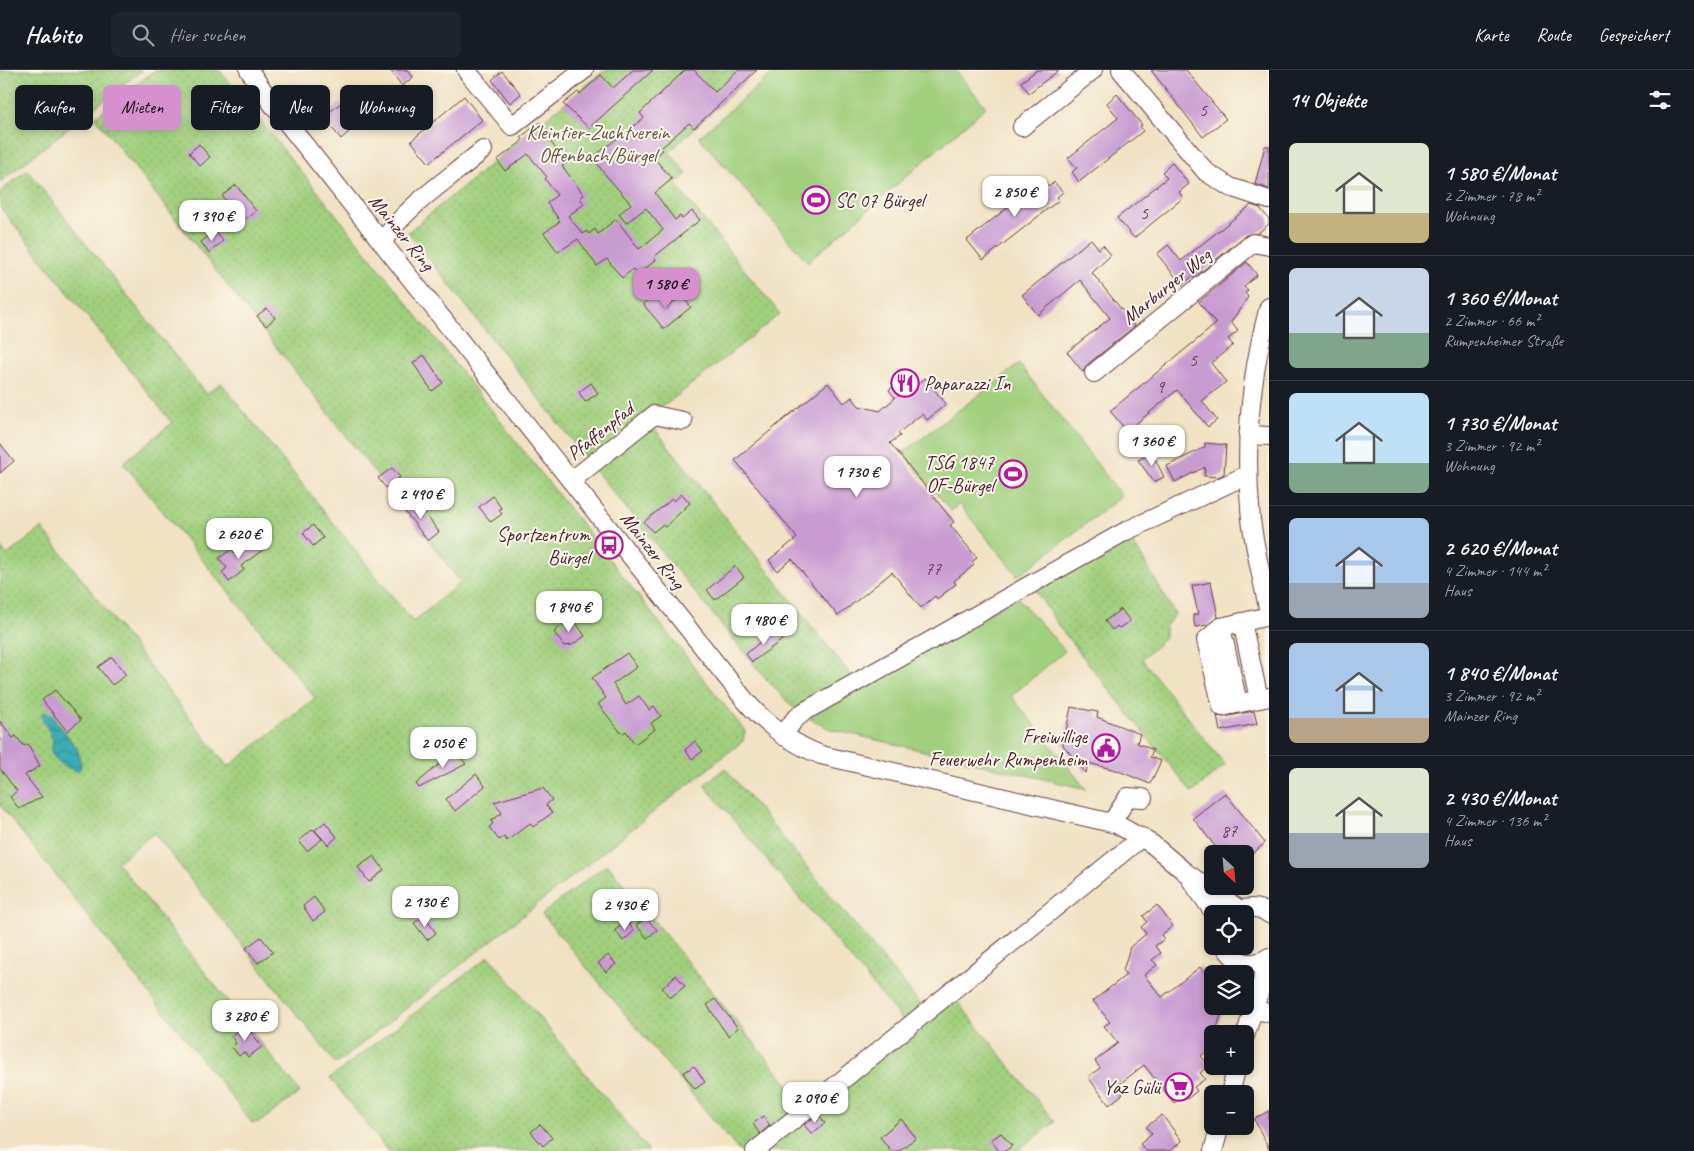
<!DOCTYPE html>
<html lang="de">
<meta charset="utf-8">
<style>
body{margin:0;font-family:Caveat,sans-serif;background:#20242c;color:#f1f3f6;height:100vh;display:flex;flex-direction:column;font-size:19px;white-space:nowrap}
*{box-sizing:border-box;margin:0}
p{font-size:16px;color:#9ea1a6}
.icon{flex:none;width:28px;height:28px;fill:none;stroke:currentColor;stroke-width:2;stroke-linecap:round;stroke-linejoin:round}
.map{position:relative;flex:1;overflow:hidden}
.drawer{display:flex;flex-direction:column;background:#171b24;width:425px}
.drawer>*{flex:none}
.hud{position:absolute;left:15px;top:15px;width:475px;height:45px;display:flex;gap:10px}
.needle{width:32px;rotate:154deg}
.fabs{position:absolute;left:1204px;top:775px;display:grid;gap:10px}
.fabs a{display:grid;place-items:center;width:50px;height:50px;border-radius:8px;background:#171b24;box-shadow:0 2px 8px #0003;font-size:25px}
.price{position:absolute;translate:-50% -42px;padding:0 11px;border-radius:10px;background:#fff;color:#222;font-size:16px;line-height:32px;filter:drop-shadow(0 1px 2px #0008)}
.price::after{content:'';position:absolute;left:50%;top:30px;width:15px;height:11px;margin-left:-8px;background:inherit;clip-path:polygon(0 0,100% 0,50% 100%)}
.price.selected{background:#d690ce;color:#111}
ul{padding:0;list-style:none}
li{display:flex;align-items:center;gap:15px;height:125px;padding:0 20px}
li+li{border-top:1px solid #363941}
li span{display:grid;place-items:center;flex:none;width:140px;height:100px;border-radius:8px;color:#555}
li>.icon{margin-inline-start:auto}
span .icon{width:60px;height:60px;fill:#fffc;stroke-width:1}
li b{font-size:21px}
h2{display:flex;justify-content:space-between;align-items:center;height:60px;padding:0 20px;font-size:21px}
.pill{padding:0 18px;border-radius:8px;background:#171b24;box-shadow:0 2px 8px #0003;font-size:18px;line-height:45px}
.pill.selected{background:#d690ce;color:#111}
header{display:flex;align-items:center;gap:30px;box-sizing:border-box;height:70px;padding:0 25px;background:#171b24;border-bottom:1px solid #363941}
header strong{font-size:24px}
nav{display:flex;gap:28px;margin-inline-start:auto;font-size:18px}
.search{width:350px;height:45px;background:#20242c;display:flex;align-items:center;gap:12px;box-sizing:border-box;padding:0 18px;border-radius:8px;color:#9ea1a6;font-size:19px}
main{display:flex;flex:1;min-height:0}
.map>svg:first-child{display:block}
</style>
<header>
<strong>Habito</strong>
<div class="search"><svg class="icon" aria-label="search" viewBox="0 0 24 24"><circle cx="10" cy="10" r="6"/><path d="M15 15l6 6"/></svg>Hier suchen</div>
<nav><a>Karte</a><a>Route</a><a>Gespeichert</a></nav>
</header>
<main>
<div class="map">
<svg width="1269" height="1081" viewBox="0 0 1269 1081">
<defs>
<pattern id="park-dots" width="8" height="8" patternUnits="userSpaceOnUse" patternTransform="scale(1.25)"><rect width="8" height="8" fill="#a0cf7d"/><path d="M2 2h.1M6 6h.1" fill="none" stroke="#8bb16c" stroke-width="1.8" stroke-linecap="round"/></pattern>
<pattern id="water-waves" width="16" height="10" patternUnits="userSpaceOnUse" patternTransform="scale(1.25)"><rect width="16" height="10" fill="#3aacb5"/><path d="M0 5q4-4 8 0t8 0" fill="none" stroke="#338b93"/></pattern>
</defs>
<rect width="100%" height="100%" fill="#fbf7ec"/>
<filter id="ink" filterUnits="userSpaceOnUse"><feTurbulence type="fractalNoise" baseFrequency=".02" numOctaves="2"/><feDisplacementMap in="SourceGraphic" scale="10" xChannelSelector="R" yChannelSelector="G"/><feConvolveMatrix kernelMatrix="1 2 1 2 8 2 1 2 1" color-interpolation-filters="sRGB"/></filter>
<filter id="wash" filterUnits="userSpaceOnUse"><feTurbulence type="fractalNoise" baseFrequency=".0096" numOctaves="4" result="noise"/><feDisplacementMap in="SourceGraphic" scale="20" xChannelSelector="R" yChannelSelector="G"/><feGaussianBlur stdDeviation="1.12" result="paint"/><feColorMatrix in="noise" values="0 0 0 0 0 0 0 0 0 0 0 0 0 0 0 0 0 1.4 0 .05"/><feComposite in="paint" operator="in"/></filter>
<g filter="url(#wash)">
<rect width="100%" height="100%" fill="#f0e2c3"/>
<g fill="#a0cf7d" stroke="#757754">
<polygon points="776,0 955,0 986,37 808,192 699,67"/>
<polygon points="1019,294 1122,426 1018,506 959,434 951,441 903,383"/>
<polygon points="1017,527 1065,581 1011,626 1086,719 830,659 810,649 823,639"/>
</g>
<g fill="url(#park-dots)" stroke="#757754">
<polygon points="0,0 142,0 0,112"/>
<polygon points="155,0 219,0 372,189 745,661 743,671 336,994 154,763 117,792 300,1022 260,1052 252,1053 0,735 0,477 7,485 42,458 228,697 315,628 123,393 172,353 0,137 0,122 27,100 206,324 221,313 413,552 461,512 95,47"/>
<polygon points="605,0 757,0 669,82 687,104 675,114 780,244 668,333 643,344 854,609 796,641 760,602 595,400 408,162"/>
<polygon points="1128,464 1175,544 1165,557 1165,568 1142,589 1225,695 1192,723 1060,558 1034,518"/>
<polygon points="725,698 922,936 904,952 704,715"/>
<polygon points="607,794 810,1041 953,926 1055,1052 1017,1081 739,1081 542,844"/>
<polygon points="489,886 649,1081 388,1081 330,1008"/>
</g>
<path fill="url(#water-waves)" stroke="#426670" d="M43 642 51 644 78 680 81 697 78 701C71 700 53 691 51 681 51 677 54 674 53 670 50 661 44 654 41 645Z"/>
<g id="blocks">
<g fill="#c89cd1">
<polygon points="390,0 407,0 413,7 402,16"/>
<polygon points="633,0 653,0 589,58 563,34 578,22 580,24 601,5 613,18"/>
<polygon points="685,0 694,0 715,22 738,0 757,0 694,58 689,53 661,78 663,80 654,88 672,109 655,123 675,150 680,146 682,149 692,141 700,150 654,187 656,190 638,204 633,199 622,208 607,189 597,196 578,169 558,182 544,163 560,151 547,133 557,125 545,109 547,107 528,84 505,101 497,90 520,73 523,69 521,67 540,52 549,64 546,66 567,93 562,96 584,125 580,128 584,134 568,146 583,164 587,161 589,164 595,159 598,164 616,149 639,179 663,160 646,138 626,153 619,144 631,134 603,102 593,87 644,48 640,43"/>
<polygon points="1037,0 1059,0 1029,23 1021,12"/>
<polygon points="1151,0 1186,0 1226,49 1203,67"/>
<polygon points="502,1 521,24 510,33 492,10"/>
<polygon points="1117,24 1142,55 1140,56 1143,61 1079,112 1072,102 1077,98 1068,88 1118,48 1107,33"/>
<polygon points="464,26 482,50 429,93 411,71"/>
<polygon points="341,33 358,54 341,69 323,47"/>
<polygon points="199,74 210,87 200,96 189,83"/>
<polygon points="1265,76 1269,76 1269,119 1255,114"/>
<polygon points="1172,93 1189,114 1179,122 1183,128 1134,168 1117,148 1167,108 1162,102"/>
<polygon points="1043,109 1049,117 1054,112 1063,122 1057,127 1059,130 983,190 967,170"/>
<polygon points="236,115 256,141 243,151 222,126"/>
<polygon points="1251,135 1260,138 1269,149 1269,154 1258,163 1246,165 1194,208 1193,206 1182,215 1157,184 1168,175 1181,191"/>
<polygon points="215,161 223,171 209,183 201,172"/>
<polygon points="1091,169 1099,179 1103,175 1111,185 1092,203 1135,256 1087,295 1083,302 1067,282 1110,248 1080,210 1038,245 1022,225"/>
<polygon points="1247,192 1257,205 1244,216 1248,220 1245,223 1248,227 1231,252 1238,261 1228,269 1233,275 1211,293 1226,312 1202,331 1217,350 1208,357 1177,320 1127,361 1110,341 1216,254 1199,232"/>
<polygon points="655,224 666,238 682,226 691,237 664,259 643,234"/>
<polygon points="267,238 275,248 266,256 257,246"/>
<polygon points="424,285 443,313 432,321 413,293"/>
<polygon points="909,304 918,314 925,308 946,334 927,350 922,344 898,363 900,366 890,373 954,452 950,455 977,488 972,492 974,495 954,511 956,514 937,529 935,526 921,538 892,502 838,546 792,489 777,501 769,490 797,468 735,390 828,313 844,333 852,327 859,336 880,341 895,328 889,320"/>
<polygon points="591,313 598,323 585,332 579,322"/>
<polygon points="0,373 14,391 0,403"/>
<polygon points="1205,373 1226,375 1224,404 1218,407 1204,406 1205,397 1175,412 1167,396 1205,377"/>
<polygon points="1152,383 1164,407 1154,412 1138,390"/>
<polygon points="392,398 400,407 386,418 378,408"/>
<polygon points="682,424 690,433 665,457 662,455 653,462 644,452 672,429 674,431"/>
<polygon points="493,426 501,438 499,440 502,444 491,452 479,437"/>
<polygon points="414,429 439,462 428,471 402,438"/>
<polygon points="313,455 323,468 313,476 303,463"/>
<polygon points="256,469 264,479 241,496 244,500 229,512 222,502 227,498 219,488 232,479 236,485"/>
<polygon points="735,496 744,507 715,530 707,520"/>
<polygon points="1211,512 1218,547 1207,555 1195,557 1193,545 1198,544 1192,516"/>
<polygon points="1121,539 1130,551 1119,558 1117,556 1112,560 1105,551"/>
<polygon points="572,547 585,566 572,575 564,576 554,562"/>
<polygon points="774,560 782,570 752,592 746,584"/>
<polygon points="627,583 637,597 613,614 626,635 639,626 649,640 654,636 661,646 651,653 655,659 635,674 626,661 622,664 598,634 606,628 592,608"/>
<polygon points="112,587 126,605 112,615 98,597"/>
<polygon points="55,620 81,650 67,661 42,630"/>
<polygon points="1071,637 1098,642 1097,647 1140,664 1137,673 1153,680 1150,687 1161,691 1150,714 1116,700 1088,693 1086,703 1063,675"/>
<polygon points="1254,641 1257,654 1220,661 1217,646 1224,647"/>
<polygon points="0,651 13,668 16,666 24,676 28,674 40,696 25,705 42,727 19,739 10,727 17,721 0,699"/>
<polygon points="695,671 703,681 692,689 685,680"/>
<polygon points="455,681 466,694 419,718 416,714"/>
<polygon points="476,704 485,716 455,741 446,729"/>
<polygon points="543,718 552,730 546,735 552,743 533,757 530,753 507,771 504,767 499,770 489,757 493,754 491,751 502,743 494,732"/>
<polygon points="1225,723 1265,773 1252,784 1221,784 1193,748"/>
<polygon points="325,752 337,767 328,775 315,760"/>
<polygon points="313,759 322,769 307,781 299,771"/>
<polygon points="374,786 384,800 369,812 358,797"/>
<polygon points="314,827 325,842 313,851 303,836"/>
<polygon points="1157,835 1173,856 1161,865 1164,869 1155,876 1161,883 1152,890 1157,895 1144,905 1162,927 1200,897 1212,913 1212,936 1224,936 1215,964 1212,964 1212,977 1201,986 1206,992 1206,998 1200,1003 1205,1009 1194,1017 1197,1021 1187,1029 1184,1025 1174,1033 1144,995 1117,1016 1123,1024 1109,1035 1088,1007 1100,998 1095,991 1118,973 1104,956 1110,952 1093,931 1126,905 1123,901 1130,877 1146,864 1141,857 1147,852 1143,846"/>
<polygon points="424,846 436,863 427,870 414,853"/>
<polygon points="646,848 657,860 647,868 636,855"/>
<polygon points="627,851 634,861 623,871 615,860"/>
<polygon points="261,867 273,882 258,893 246,878"/>
<polygon points="608,885 616,894 606,902 598,893"/>
<polygon points="676,905 685,916 670,928 662,918"/>
<polygon points="715,929 738,958 728,966 707,935"/>
<polygon points="246,955 262,977 248,987 244,982 239,986 232,977 236,973 231,966"/>
<polygon points="694,996 705,1012 695,1019 683,1003"/>
<polygon points="1269,1041 1269,1079 1254,1049"/>
<polygon points="818,1044 825,1053 812,1064 804,1055"/>
<polygon points="1162,1045 1182,1071 1170,1081 1146,1081 1140,1074 1152,1064 1146,1057"/>
<polygon points="763,1046 770,1055 760,1064 753,1054"/>
<polygon points="901,1049 916,1068 898,1081 891,1081 880,1067"/>
<polygon points="540,1054 552,1068 543,1076 531,1062"/>
<polygon points="1001,1063 1012,1076 1005,1081 999,1081 991,1070"/>
</g>
</g>
</g>
<g filter="url(#ink)">
<use href="#blocks" fill-opacity="0" stroke="#633c42" stroke-width="1"/>
<g fill="none" stroke-linecap="round" stroke-linejoin="round">
<g stroke="#633c42" stroke-width="20">
<g id="minor">
<path d="M249 0 273 35 744 629C765 654 790 673 821 685L1116 754 1152 774 1185 802 1240 840"/>
<polyline points="466,0 512,56 584,0"/>
<polyline points="1121,0 1206,102 1230,117 1269,130"/>
<polyline points="1022,57 1093,0"/>
<path d="M383 171C407 135 450 108 483 80"/>
<path d="M1269 237C1250 306 1244 379 1251 449 1255 481 1263 512 1269 543"/>
<polyline points="1094,303 1253,173 1269,176"/>
<polyline points="1248,365 1269,366"/>
<polyline points="571,411 654,345 683,351"/>
<polyline points="1269,546 1221,557 1206,570 1222,637 1269,627"/>
<polyline points="1242,552 1259,629"/>
<polyline points="1221,557 1238,633"/>
<polyline points="783,666 794,650 805,641 1126,461 1247,405"/>
<polyline points="1112,752 1128,727 1143,728"/>
<polyline points="1191,810 1215,844"/>
<path d="M1234 844C1245 836 1258 836 1269 844"/>
<path d="M1225 876C1235 894 1253 898 1269 887"/>
<polyline points="1245,915 1252,939"/>
<polyline points="1252,939 1269,943"/>
<polyline points="1245,966 1262,914 1264,891"/>
<polyline points="1230,1024 1237,996"/>
<polyline points="755,1081 1142,767"/>
<polyline points="1213,1081 1220,1056"/>
</g>
</g>
<use href="#minor" stroke="#fff" stroke-width="18"/>
</g>
</g>
<defs>
<g id="stadium-ring" transform="scale(1.4375)"><circle r="9.5" fill="#fbf7ec" stroke="#b5179e" stroke-width="1.5"/><path d="M0-5a6.5 5 0 1 0 0 10a6.5 5 0 1 0 0-10ZM-3.5-1.8h7v3.6h-7Z" fill="#b5179e"/></g>
<g id="restaurant-ring" transform="scale(1.4375)"><circle r="9.5" fill="#fbf7ec" stroke="#b5179e" stroke-width="1.5"/><path d="M-5-6h1v4h1v-4h1v4h1v-4h1v5L-1.5 .5V6h-2V.5L-5-1ZM5-6V6H3V1.5H1.5Q1.5-4 5-6Z" fill="#b5179e"/></g>
<g id="bus-ring" transform="scale(1.4375)"><circle r="9.5" fill="#fbf7ec" stroke="#b5179e" stroke-width="1.5"/><path d="M-5-6H5V4H4V6H2V4H-2V6H-4V4H-5ZM-3.5-4V0h7V-4ZM-3.5 1.2v1.5H-2V1.2ZM2 1.2v1.5H3.5V1.2Z" fill="#b5179e"/></g>
<g id="civic-ring" transform="scale(1.4375)"><circle r="9.5" fill="#fbf7ec" stroke="#b5179e" stroke-width="1.5"/><path d="M-.6-6.5H3V-4.5H.6V-3L4-1V1h2V6H-6V1h2V-1L-.6-3ZM-1.2 2.5V6h2.4V2.5Z" fill="#b5179e"/></g>
<g id="supermarket-ring" transform="scale(1.4375)"><circle r="9.5" fill="#fbf7ec" stroke="#b5179e" stroke-width="1.5"/><path d="M-6-5.5h2.5l.6 2H6L4.5 2H-2.5L-4.4-4H-6ZM-1.5 3.2a1.3 1.3 0 1 0 .1 0ZM3 3.2a1.3 1.3 0 1 0 .1 0Z" fill="#b5179e"/></g>
</defs>
<g fill-rule="evenodd">
<use href="#stadium-ring" x="816" y="130"/>
<use href="#restaurant-ring" x="905" y="313"/>
<use href="#stadium-ring" x="1013" y="404"/>
<use href="#bus-ring" x="609" y="475"/>
<use href="#civic-ring" x="1106" y="678"/>
<use href="#supermarket-ring" x="1179" y="1017"/>
</g>
<g text-anchor="middle" stroke-width="4" stroke-linejoin="round" paint-order="stroke">
<g font-size="18" fill="#6a3e54">
<text x="1203" y="46">5</text>
<text x="1144" y="149">5</text>
<text x="1193" y="296">5</text>
<text x="1160" y="323">9</text>
<text x="933" y="505">77</text>
<text x="1229" y="767">87</text>
</g>
<g font-size="20" fill="#645444" stroke="#fbf7ec">
<text x="598" y="69">Kleintier-Zuchtverein<tspan x="598" dy="23">Offenbach/Bürgel</tspan></text>
</g>
<g font-size="20" fill="#4a1f2b" stroke="#fbf7ec" text-anchor="end">
<text x="835" y="137" text-anchor="start">SC 07 Bürgel</text>
<text x="924" y="320" text-anchor="start">Paparazzi In</text>
<text x="994" y="399">TSG 1847<tspan x="994" dy="23">OF-Bürgel</tspan></text>
<text x="590" y="471">Sportzentrum<tspan x="590" dy="23">Bürgel</tspan></text>
<text x="1087" y="673">Freiwillige<tspan x="1087" dy="23">Feuerwehr Rumpenheim</tspan></text>
<text x="1160" y="1024">Yaz Gülü</text>
</g>
<g font-size="20" fill="#4a1f2b" stroke="#fbf7ec">
<text transform="translate(402 162) rotate(51)" y="7">Mainzer Ring</text>
<text transform="translate(1166 216) rotate(-39)" y="7">Marburger Weg</text>
<text transform="translate(600 361) rotate(-39)" y="7">Pfaffenpfad</text>
<text transform="translate(653 480) rotate(52)" y="7">Mainzer Ring</text>
</g>
</g>
</svg>
<div class="fabs">
<a><svg class="needle" viewBox="-14 -14 28 28"><path d="M0-13l5 13h-10z" fill="#e53935"/><path d="M0 13l5-13h-10z" fill="#9ea1a6"/></svg></a>
<a><svg class="icon" aria-label="locate" viewBox="0 0 24 24"><circle cx="12" cy="12" r="6"/><path d="M12 2v4M12 18v4M2 12h4M18 12h4"/></svg></a>
<a><svg class="icon" aria-label="layers" viewBox="0 0 24 24"><path d="M12 4l9 5-9 5-9-5zM3 14l9 5 9-5"/></svg></a>
<a>+</a>
<a>−</a>
</div>
<b class="price" style="left:1015px;top:148px">2 850 €</b>
<b class="price" style="left:212px;top:172px">1 390 €</b>
<b class="price selected" style="left:666px;top:240px">1 580 €</b>
<b class="price" style="left:1152px;top:397px">1 360 €</b>
<b class="price" style="left:857px;top:428px">1 730 €</b>
<b class="price" style="left:421px;top:450px">2 490 €</b>
<b class="price" style="left:239px;top:490px">2 620 €</b>
<b class="price" style="left:569px;top:563px">1 840 €</b>
<b class="price" style="left:764px;top:576px">1 480 €</b>
<b class="price" style="left:443px;top:699px">2 050 €</b>
<b class="price" style="left:425px;top:858px">2 130 €</b>
<b class="price" style="left:625px;top:861px">2 430 €</b>
<b class="price" style="left:245px;top:972px">3 280 €</b>
<b class="price" style="left:815px;top:1054px">2 090 €</b>
<div class="hud">
<a class="pill">Kaufen</a>
<a class="pill selected">Mieten</a>
<a class="pill">Filter</a>
<a class="pill">Neu</a>
<a class="pill">Wohnung</a>
</div>
</div>
<section class="drawer">
<h2>14 Objekte<svg class="icon" aria-label="filters" viewBox="0 0 24 24"><path d="M4 7h16M4 17h16"/><circle cx="9" cy="7" r="2"/><circle cx="15" cy="17" r="2"/></svg></h2>
<ul>
<li><span style="background:linear-gradient(#dfe7d0 70%,#c2b280 0)"><svg class="icon" aria-label="home" viewBox="0 0 24 24"><path d="M3 11l9-7 9 7M6 9v11h12V9"/></svg></span><div><b>1 580 €/Monat</b><p>2 Zimmer · 78 m²</p><p>Wohnung</p></div></li>
<li><span style="background:linear-gradient(#c9d6e8 65%,#7fa58c 0)"><svg class="icon" aria-label="home" viewBox="0 0 24 24"><path d="M3 11l9-7 9 7M6 9v11h12V9"/></svg></span><div><b>1 360 €/Monat</b><p>2 Zimmer · 66 m²</p><p>Rumpenheimer Straße</p></div></li>
<li><span style="background:linear-gradient(#bfe0f5 70%,#7fa58c 0)"><svg class="icon" aria-label="home" viewBox="0 0 24 24"><path d="M3 11l9-7 9 7M6 9v11h12V9"/></svg></span><div><b>1 730 €/Monat</b><p>3 Zimmer · 92 m²</p><p>Wohnung</p></div></li>
<li><span style="background:linear-gradient(#a9c7e8 65%,#9aa5b1 0)"><svg class="icon" aria-label="home" viewBox="0 0 24 24"><path d="M3 11l9-7 9 7M6 9v11h12V9"/></svg></span><div><b>2 620 €/Monat</b><p>4 Zimmer · 144 m²</p><p>Haus</p></div></li>
<li><span style="background:linear-gradient(#a9c7e8 75%,#b9a48a 0)"><svg class="icon" aria-label="home" viewBox="0 0 24 24"><path d="M3 11l9-7 9 7M6 9v11h12V9"/></svg></span><div><b>1 840 €/Monat</b><p>3 Zimmer · 92 m²</p><p>Mainzer Ring</p></div></li>
<li><span style="background:linear-gradient(#dfe7d0 65%,#9aa5b1 0)"><svg class="icon" aria-label="home" viewBox="0 0 24 24"><path d="M3 11l9-7 9 7M6 9v11h12V9"/></svg></span><div><b>2 430 €/Monat</b><p>4 Zimmer · 136 m²</p><p>Haus</p></div></li>
</ul>
</section>
</main>
